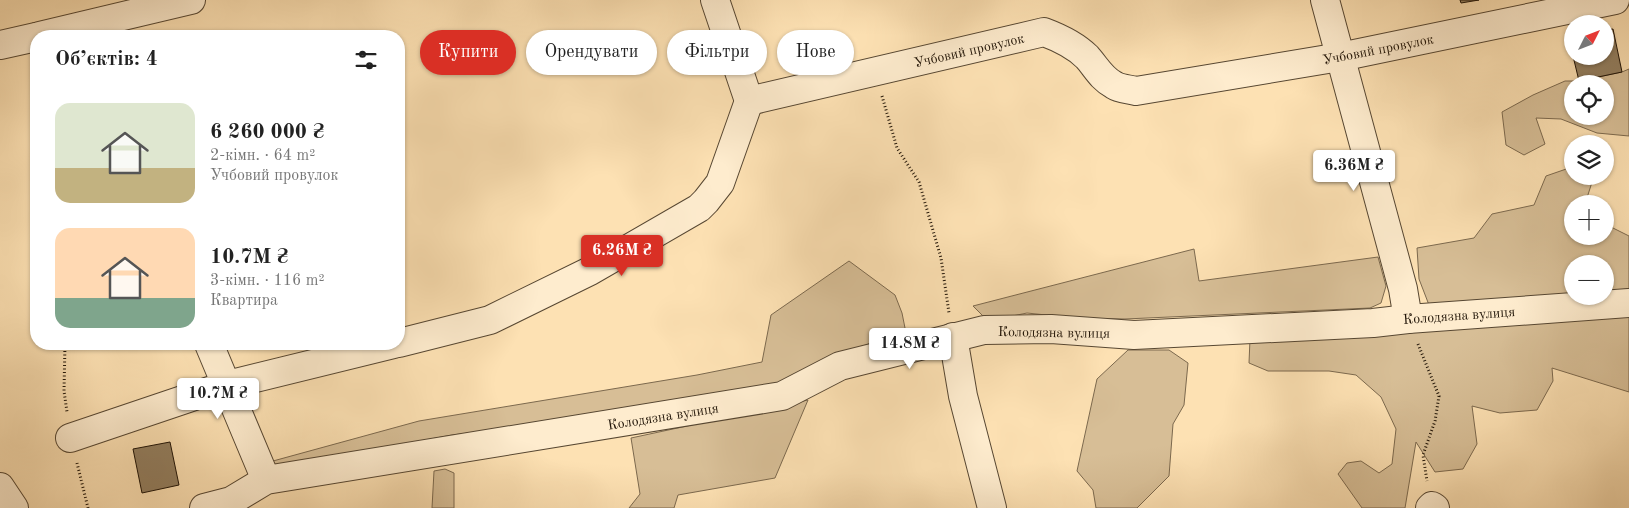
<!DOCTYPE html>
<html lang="uk">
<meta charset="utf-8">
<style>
body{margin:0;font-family:"Old Standard TT",serif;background:#f2f2f2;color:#222;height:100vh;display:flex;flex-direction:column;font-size:19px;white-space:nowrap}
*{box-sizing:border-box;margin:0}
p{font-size:16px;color:#767676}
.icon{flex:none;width:28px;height:28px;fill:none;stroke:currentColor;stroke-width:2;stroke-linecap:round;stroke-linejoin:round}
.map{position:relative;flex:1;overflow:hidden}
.details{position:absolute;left:30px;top:30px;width:375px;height:320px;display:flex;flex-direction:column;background:#fff;border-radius:20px;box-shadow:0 1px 4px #0004}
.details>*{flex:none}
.guide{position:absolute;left:420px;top:30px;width:475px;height:45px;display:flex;gap:10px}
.needle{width:32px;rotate:48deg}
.tools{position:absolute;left:1564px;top:15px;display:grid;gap:10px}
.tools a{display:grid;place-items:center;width:50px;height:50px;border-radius:50%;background:#fff;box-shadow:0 1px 4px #0004;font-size:25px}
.price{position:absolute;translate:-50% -42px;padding:0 11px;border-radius:5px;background:#fff;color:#222;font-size:16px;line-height:32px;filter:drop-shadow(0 1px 2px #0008)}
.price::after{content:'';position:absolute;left:50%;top:30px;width:15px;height:11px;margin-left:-8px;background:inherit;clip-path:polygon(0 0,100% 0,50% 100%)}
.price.on{background:#d93025;color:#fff}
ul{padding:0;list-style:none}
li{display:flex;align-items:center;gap:15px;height:125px;padding:0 25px}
li span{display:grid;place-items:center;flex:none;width:140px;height:100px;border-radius:15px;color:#555}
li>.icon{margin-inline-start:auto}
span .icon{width:60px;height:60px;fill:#fffc;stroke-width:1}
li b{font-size:21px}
h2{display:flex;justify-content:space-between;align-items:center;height:60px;padding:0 25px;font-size:21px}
.chip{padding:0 18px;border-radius:22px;background:#fff;box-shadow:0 1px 4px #0004;font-size:18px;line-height:45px}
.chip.on{background:#d93025;color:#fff}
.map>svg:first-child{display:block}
</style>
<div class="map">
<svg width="1629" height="508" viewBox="0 0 1629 508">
<rect width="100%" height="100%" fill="#fde1b3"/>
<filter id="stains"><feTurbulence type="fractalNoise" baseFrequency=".004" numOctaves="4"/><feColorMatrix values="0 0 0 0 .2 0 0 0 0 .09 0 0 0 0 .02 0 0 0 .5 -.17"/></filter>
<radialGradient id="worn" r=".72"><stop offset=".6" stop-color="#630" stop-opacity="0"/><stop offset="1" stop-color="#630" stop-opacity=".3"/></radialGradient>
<g fill="#d7be96" stroke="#7c694e" fill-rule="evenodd">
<path d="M1629 69V136L1597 133 1561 119 1536 118 1545 144 1524 155 1506 145 1502 112 1533 95 1565 81H1579L1622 72ZM1572 84H1605V116H1572Z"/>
<polygon points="1572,167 1572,176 1594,176 1585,204 1572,204 1572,236 1605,236 1605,224 1629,236 1629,289 1605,291 1605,264 1572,264 1572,294 1429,305 1419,279 1417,248 1474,238 1492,214 1534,205 1546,176"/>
<polygon points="1194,249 1199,281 1378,257 1386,286 1381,303 1370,308 1125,319 1075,318 1027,313 988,321 973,306"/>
<polygon points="849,261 895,295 902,313 906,333 849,350 782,386 627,414 452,435 276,468 273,461 419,421 697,375 762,362 771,315"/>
<polygon points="1629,315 1629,392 1552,368 1553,381 1537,410 1500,413 1472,406 1477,444 1463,469 1435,472 1416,442 1405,508 1362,508 1338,474 1347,463 1361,461 1379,473 1392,464 1396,429 1381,397 1356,375 1329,371 1268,371 1249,363 1250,339 1518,321 1546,323"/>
<polygon points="1128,350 1169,350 1188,363 1184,405 1173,424 1169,476 1137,508 1096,508 1093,490 1077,471 1097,379"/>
<polygon points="808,400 775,478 678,495 674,508 629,508 640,494 631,438"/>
<polygon points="445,469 454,473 454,508 432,508 434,471"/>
</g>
<g fill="#937f60" stroke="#201407">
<polygon points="1460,0 1479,0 1461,3"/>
<polygon points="1613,29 1622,72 1579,81 1573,56 1605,56 1605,30"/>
<polygon points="170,442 179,485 142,493 133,449"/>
</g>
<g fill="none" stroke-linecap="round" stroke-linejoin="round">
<g stroke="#574732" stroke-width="30">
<g id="minor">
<polyline points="715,0 749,101"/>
<polyline points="1325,0 1403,289 1408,319"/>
<polyline points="39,36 191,0"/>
<polyline points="0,45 36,37"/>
<path d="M749 101 1044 32C1060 38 1075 45 1087 57 1096 67 1101 78 1114 85 1120 89 1129 89 1136 91L1340 57 1615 0"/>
<polyline points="953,337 963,396 992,508"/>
<polyline points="399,343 490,320 590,271 699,208 706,201 720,183 749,101"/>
<polyline points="209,344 266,480"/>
<polyline points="70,438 227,385 394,344"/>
<polyline points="0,487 14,508"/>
<polyline points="204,508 231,501 266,480 782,396 840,366 984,330 1051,329 1134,335 1373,323 1408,319 1629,303"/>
<polyline points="1430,508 1432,506 1435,508"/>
</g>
</g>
<g stroke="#201407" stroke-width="3" stroke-dasharray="1 2.5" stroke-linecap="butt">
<polyline points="882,96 897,148 919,182 941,258 949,313"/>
<polyline points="65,344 64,391 67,412"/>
<polyline points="1418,344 1439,396 1435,421 1423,455 1427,481"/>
<polyline points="77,463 88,508"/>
</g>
<use href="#minor" stroke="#feecce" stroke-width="28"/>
</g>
<g text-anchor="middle" stroke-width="4" stroke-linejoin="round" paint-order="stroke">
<g font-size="14" fill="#201407" stroke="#feecce">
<text transform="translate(1378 49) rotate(-11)" y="5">Учбовий провулок</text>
<text transform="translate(969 50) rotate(-13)" y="5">Учбовий провулок</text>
<text transform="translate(1459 315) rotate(-4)" y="5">Колодязна вулиця</text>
<text transform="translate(1054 332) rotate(1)" y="5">Колодязна вулиця</text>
<text transform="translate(663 416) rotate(-9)" y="5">Колодязна вулиця</text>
</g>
</g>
<rect width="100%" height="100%" filter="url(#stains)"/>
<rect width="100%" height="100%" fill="url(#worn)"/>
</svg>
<div class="tools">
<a><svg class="needle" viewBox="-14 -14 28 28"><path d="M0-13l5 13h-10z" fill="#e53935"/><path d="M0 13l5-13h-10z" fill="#767676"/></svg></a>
<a><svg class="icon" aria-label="locate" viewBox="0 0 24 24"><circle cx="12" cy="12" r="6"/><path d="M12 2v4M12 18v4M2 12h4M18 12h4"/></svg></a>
<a><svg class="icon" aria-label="layers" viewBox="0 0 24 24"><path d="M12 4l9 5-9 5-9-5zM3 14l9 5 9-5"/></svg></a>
<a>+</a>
<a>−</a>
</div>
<b class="price" style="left:1354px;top:192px">6.36M ₴</b>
<b class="price on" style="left:622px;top:277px">6.26M ₴</b>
<b class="price" style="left:910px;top:370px">14.8M ₴</b>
<b class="price" style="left:218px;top:420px">10.7M ₴</b>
<div class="guide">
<a class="chip on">Купити</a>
<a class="chip">Орендувати</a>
<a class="chip">Фільтри</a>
<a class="chip">Нове</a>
</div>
<section class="details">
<h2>Об’єктів: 4<svg class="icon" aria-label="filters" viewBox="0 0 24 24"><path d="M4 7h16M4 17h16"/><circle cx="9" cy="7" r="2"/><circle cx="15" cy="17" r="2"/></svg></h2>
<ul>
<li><span style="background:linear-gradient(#dfe7d0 65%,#c2b280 0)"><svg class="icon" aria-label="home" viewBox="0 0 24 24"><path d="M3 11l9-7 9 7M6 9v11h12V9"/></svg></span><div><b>6 260 000 ₴</b><p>2-кімн. · 64 m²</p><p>Учбовий провулок</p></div></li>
<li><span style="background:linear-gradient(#ffd9b3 70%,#7fa58c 0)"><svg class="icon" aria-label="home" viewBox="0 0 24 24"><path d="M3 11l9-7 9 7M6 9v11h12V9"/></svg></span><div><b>10.7M ₴</b><p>3-кімн. · 116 m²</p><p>Квартира</p></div></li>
</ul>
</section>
</div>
